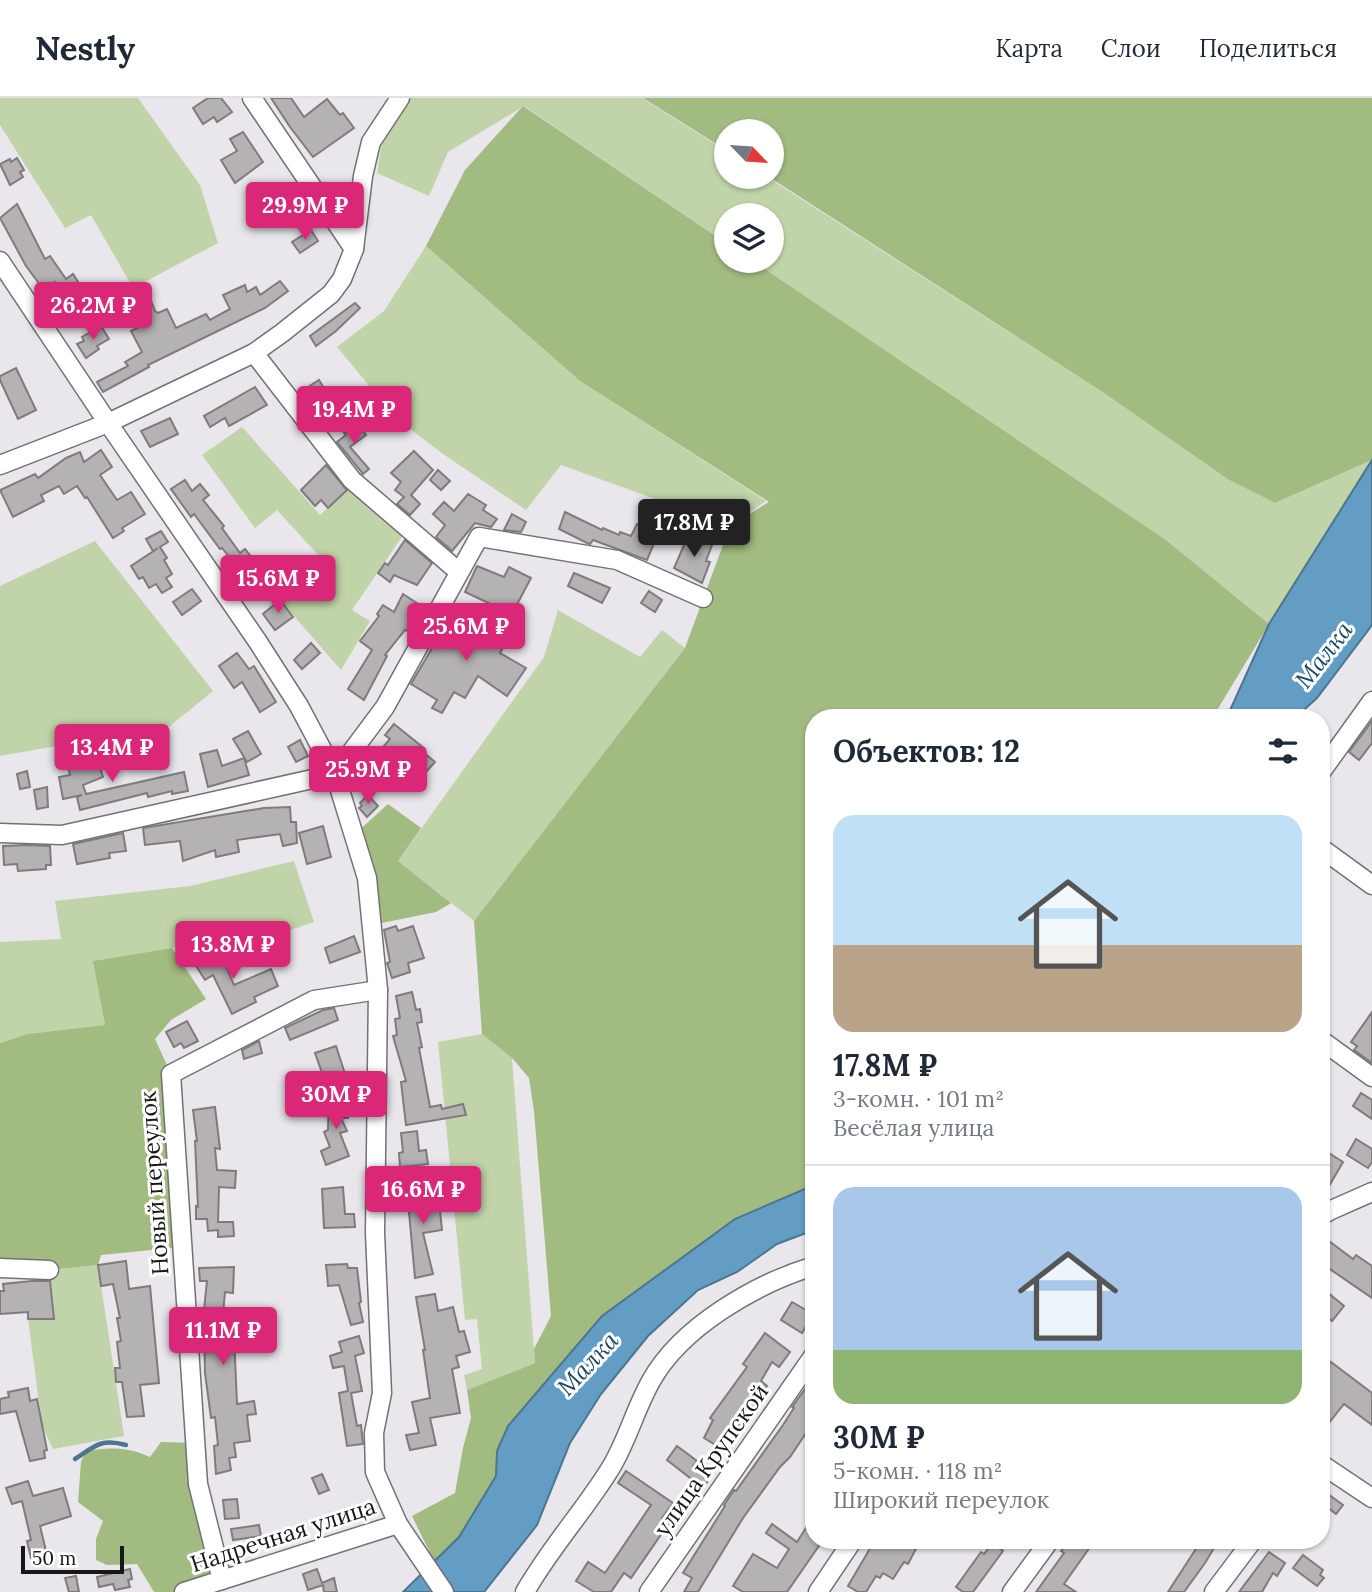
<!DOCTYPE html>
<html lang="ru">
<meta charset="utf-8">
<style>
body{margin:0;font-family:Lora,serif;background:#f6f6f7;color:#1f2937;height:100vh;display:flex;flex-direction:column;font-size:26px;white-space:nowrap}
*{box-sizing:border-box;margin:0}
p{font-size:23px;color:#747a83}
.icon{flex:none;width:38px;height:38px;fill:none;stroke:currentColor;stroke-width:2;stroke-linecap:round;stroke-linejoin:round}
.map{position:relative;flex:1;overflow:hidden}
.panel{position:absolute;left:805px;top:611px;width:525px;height:840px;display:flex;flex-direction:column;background:#fff;border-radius:28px;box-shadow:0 2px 5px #0004}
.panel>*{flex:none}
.needle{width:46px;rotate:115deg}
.controls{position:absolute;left:714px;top:21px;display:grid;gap:14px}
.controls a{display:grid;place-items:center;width:70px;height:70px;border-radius:50%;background:#fff;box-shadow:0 2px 5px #0004;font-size:35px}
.scale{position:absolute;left:21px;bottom:18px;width:103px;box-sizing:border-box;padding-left:7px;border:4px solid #171718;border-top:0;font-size:19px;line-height:24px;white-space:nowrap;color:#171718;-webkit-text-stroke:5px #fff;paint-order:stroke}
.price{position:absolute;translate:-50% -60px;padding:0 16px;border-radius:7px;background:#db2777;color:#fff;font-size:23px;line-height:46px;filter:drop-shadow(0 2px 4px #0008)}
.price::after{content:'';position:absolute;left:50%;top:42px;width:21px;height:16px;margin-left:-10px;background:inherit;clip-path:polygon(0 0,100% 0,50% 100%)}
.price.active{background:#222;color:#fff}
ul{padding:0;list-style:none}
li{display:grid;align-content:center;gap:14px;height:371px;padding:0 28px}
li+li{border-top:2px solid #e0e1e3}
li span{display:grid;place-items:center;height:217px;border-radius:21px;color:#555}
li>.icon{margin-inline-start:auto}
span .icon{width:126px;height:126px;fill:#fffc;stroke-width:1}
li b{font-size:30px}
h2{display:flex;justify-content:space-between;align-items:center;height:84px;padding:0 28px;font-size:30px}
header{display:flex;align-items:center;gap:42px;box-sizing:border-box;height:98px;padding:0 35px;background:#fff;border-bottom:2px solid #e0e1e3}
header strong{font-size:33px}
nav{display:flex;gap:38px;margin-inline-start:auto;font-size:24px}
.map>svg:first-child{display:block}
</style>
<header>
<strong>Nestly</strong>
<nav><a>Карта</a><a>Слои</a><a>Поделиться</a></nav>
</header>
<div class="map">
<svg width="1372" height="1494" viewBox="0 0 1372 1494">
<rect width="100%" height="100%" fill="#e9e7eb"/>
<g fill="#c1d4a9">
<polygon points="0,0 138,0 200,87 218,145 133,190 91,117 65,130 0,27"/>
<polygon points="410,0 642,0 726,53 726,79 767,79 1104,295 1229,382 1275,405 1372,362 1269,526 1166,442 753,163 772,163 772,117 726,117 726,145 524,8 448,54 429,98 377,75 382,44"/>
<polygon points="426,148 580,283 766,403 730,428 561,367 526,412 443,356 397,321 337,249 384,213"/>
<polygon points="242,329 320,417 349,390 408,430 352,512 370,523 341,572 280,502 319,458 277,412 255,430 202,357"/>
<polygon points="95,443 213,593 170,628 0,658 0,488"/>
<polygon points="558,512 640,559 662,532 685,550 474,823 398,763 544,559"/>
<polygon points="294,763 314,824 237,850 228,836 172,850 94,863 105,927 27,936 0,945 0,844 61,841 55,803 190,788"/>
<polygon points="482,936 512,960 535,1265 467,1292 464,1277 482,1271 477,1221 465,1222 438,944"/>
<polygon points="98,1167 124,1338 53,1351 42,1328 28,1221 54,1220 49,1172"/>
</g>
<g fill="#a2bb80">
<polygon points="643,0 1372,0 1372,362 1275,405 1229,382 1104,295 769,79 772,79 772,33 726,33 726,52"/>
<polygon points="523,8 726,145 726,163 753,163 1166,442 1269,526 1213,619 814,620 814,1087 735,1121 497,1353 496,1378 459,1439 434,1463 412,1418 455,1395 463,1350 471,1320 467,1292 535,1265 534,1251 551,1218 534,1013 529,980 512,960 482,936 474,823 685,550 730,428 769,404 580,283 426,148 465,72"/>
<polygon points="388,706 421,730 398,763 451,805 436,814 372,827 354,737"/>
<polygon points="172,850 206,901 171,922 155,941 171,976 182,1149 101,1157 98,1167 49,1172 0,1172 0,945 27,936 105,927 93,863"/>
<path d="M161 1344 195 1345 222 1482 184 1494H154L137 1466 107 1467 96 1462V1441L103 1423 78 1404 81 1364 86 1353C110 1349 128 1349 150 1359Z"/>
</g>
<g fill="#639dc4" stroke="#4c7590" stroke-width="2">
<polygon points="1372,362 1372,527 1317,600 1296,619 1227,619 1269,526"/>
<polygon points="814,1087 814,1132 777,1146 737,1174 698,1192 648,1238 601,1296 570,1345 537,1427 484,1494 403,1494 459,1439 496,1378 497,1353 508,1328 602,1218 735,1121"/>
</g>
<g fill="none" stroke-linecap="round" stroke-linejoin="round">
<path stroke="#4c7590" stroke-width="4.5" d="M75 1361C95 1348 101 1340 126 1347"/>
</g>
<g fill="#b5b2b4" stroke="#7f7b7d" stroke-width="2">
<polygon points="208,0 221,0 232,14 217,24 214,19 203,26 193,10"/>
<polygon points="271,0 291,0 304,19 327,1 340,17 343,15 354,30 313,59 290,29"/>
<polygon points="243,34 263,64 235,85 221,62 237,53 230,41"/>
<polygon points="17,60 24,72 20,74 23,79 10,87 0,66 10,61 11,64"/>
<polygon points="280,91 288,104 270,114 263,101"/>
<polygon points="17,106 45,161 50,158 66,181 73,176 96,212 85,218 80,209 73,213 55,184 44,192 26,168 0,120"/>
<polygon points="311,132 318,143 300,155 292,144"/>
<polygon points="280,183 288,193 265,210 148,267 149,269 103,294 97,284 128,268 125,264 142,254 131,233 147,225 137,196 147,192 155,213 158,215 167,211 176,230 206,216 210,222 230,211 223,197 245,187 247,194 256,189 260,197"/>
<polygon points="355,205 360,210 336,233 316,248 310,238"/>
<polygon points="101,228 109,241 97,248 99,251 86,260 77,246 84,243 82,239"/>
<polygon points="16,270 36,312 18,321 0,282 0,278"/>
<polygon points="319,282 338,313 321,323 299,295"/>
<polygon points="255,289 267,307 229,328 225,320 210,329 204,318"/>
<polygon points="170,320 178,336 150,349 141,333"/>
<polygon points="358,326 366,337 350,349 369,371 363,376 337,344 346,337 344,335"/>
<polygon points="101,352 112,369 100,377 117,402 131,394 145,416 122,430 124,433 113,440 87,399 85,400 77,388 64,396 59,388 41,397 44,403 13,419 0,392 35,376 38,380 66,360 80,354 84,364"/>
<polygon points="414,353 433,372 411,397 420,406 410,417 397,406 404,399 395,392 401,384 391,375"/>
<polygon points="326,367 347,392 328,410 321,402 315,408 301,392"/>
<polygon points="438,372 450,383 441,392 430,382"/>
<polygon points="185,382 192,393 200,386 209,397 203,402 224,428 222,430 240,455 245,451 259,469 272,459 283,473 250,500 239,486 246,480 222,450 220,451 194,416 191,419 171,391"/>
<polygon points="468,396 486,407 483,412 497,421 491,429 475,425 452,453 436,439 445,427 433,416 444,404 454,413"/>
<polygon points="565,414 602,432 603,430 619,437 620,434 631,438 637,426 647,430 644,438 655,443 647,462 593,442 590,446 587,445 559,431"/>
<polygon points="512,416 526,424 521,434 504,432"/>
<polygon points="681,423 691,428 685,445 674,441"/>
<polygon points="161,433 168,444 160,449 167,460 164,462 172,476 166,480 172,489 162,495 156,486 149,490 143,479 139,481 131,468 158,450 153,453 146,441"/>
<polygon points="688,438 712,447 706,463 710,464 702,485 674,470"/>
<polygon points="405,442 432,465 417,487 394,477 390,484 378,475 385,465 388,467"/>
<polygon points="477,468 504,479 509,469 531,480 512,516 465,494"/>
<polygon points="574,475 610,490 602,505 568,488"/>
<polygon points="192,491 201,503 182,517 173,504"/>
<polygon points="649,493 662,502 655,514 641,505"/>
<polygon points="403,496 420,507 408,533 405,532 385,557 387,558 364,602 348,591 372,552 360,543 379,518 377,516 383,507 394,514"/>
<polygon points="280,502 293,519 275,532 263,516"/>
<polygon points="470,518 498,533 497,536 507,542 500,555 526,570 507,598 478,578 465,600 454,594 442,615 432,610 437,602 411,586 448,523 462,532"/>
<polygon points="311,545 320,555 302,571 294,562"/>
<polygon points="237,555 249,571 254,568 276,604 260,614 242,584 234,590 219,568"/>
<polygon points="1372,623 1372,645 1359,662 1349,654"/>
<polygon points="394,626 425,651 423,654 435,664 424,676 411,665 396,681 373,661 390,641 385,637"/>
<polygon points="248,633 261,656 247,664 233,641"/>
<polygon points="300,642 308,658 296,664 288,649"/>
<polygon points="94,650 103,679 83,687 86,696 184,674 188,693 172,696 172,693 148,699 147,695 80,712 77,699 82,697 63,701 59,679 70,677 67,663 81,661 80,654"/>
<polygon points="217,652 222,668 244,660 249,677 208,689 200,656"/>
<polygon points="27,673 30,689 20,691 17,676"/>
<polygon points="47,689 48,709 37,711 34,692"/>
<polygon points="368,697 378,708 367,719 359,710 362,708 360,705"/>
<polygon points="290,709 291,724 296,724 297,745 283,748 280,736 237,742 239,754 216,759 215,752 183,763 180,743 145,747 143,730 264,710"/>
<polygon points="323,728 331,759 307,766 299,735"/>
<polygon points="123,735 126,753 109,755 110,760 77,766 73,746"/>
<polygon points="26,747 50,748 51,767 46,767 46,771 18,773 17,766 4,767 3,748"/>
<polygon points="396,828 398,833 413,828 424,860 408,865 410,874 392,880 387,865 390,864 384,832"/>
<polygon points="354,838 360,854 330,865 325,850"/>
<polygon points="218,849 234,887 271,871 278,888 254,899 256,904 232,916 213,877 205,882 191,860"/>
<polygon points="412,894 416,912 420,911 422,924 417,925 422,949 419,950 430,1009 441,1007 442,1011 463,1006 466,1017 406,1027 401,984 406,983 393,938 397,937 395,921 400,920 396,898"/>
<polygon points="334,910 338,922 290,942 285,930 323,912"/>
<polygon points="1372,914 1372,965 1354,952 1357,948 1351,944"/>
<polygon points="187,923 198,943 184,950 181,945 174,949 166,934"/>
<polygon points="259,943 262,955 244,961 242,952"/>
<polygon points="336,948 347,982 329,987 329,985 326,986 315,955"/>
<polygon points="329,990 335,1004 348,1004 348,1020 341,1020 347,1033 340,1035 349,1058 326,1067 321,1053 330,1049 324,1034 328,1032"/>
<polygon points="1361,995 1372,1002 1372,1021 1353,1008"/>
<polygon points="215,1009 220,1051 215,1050 217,1072 236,1073 235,1090 219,1089 218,1124 233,1124 234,1138 218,1139 218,1132 208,1133 207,1121 196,1121 196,1108 198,1109 195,1043 197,1043 193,1012"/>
<polygon points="417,1033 419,1053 426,1052 428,1066 400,1069 399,1055 403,1054 401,1035"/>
<polygon points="1356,1041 1372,1051 1372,1064 1368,1070 1347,1057"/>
<polygon points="1321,1050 1343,1064 1329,1088 1321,1083"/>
<polygon points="434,1088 436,1104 439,1104 442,1132 423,1135 433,1176 415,1180 407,1092"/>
<polygon points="343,1089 345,1116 354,1116 355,1129 324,1130 322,1091"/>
<polygon points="1329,1143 1353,1161 1356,1157 1372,1168 1372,1200 1321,1165 1321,1153"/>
<polygon points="126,1163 129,1191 150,1188 159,1285 140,1287 144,1318 127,1319 122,1284 116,1284 115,1270 120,1270 117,1244 121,1243 117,1220 120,1220 113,1186 101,1188 98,1167"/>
<polygon points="347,1166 348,1170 357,1170 361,1204 359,1205 363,1224 351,1227 339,1187 328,1188 327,1176 326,1167"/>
<polygon points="234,1169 233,1195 225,1194 223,1216 239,1217 239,1239 234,1238 237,1306 254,1303 256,1316 247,1317 250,1343 234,1345 236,1359 229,1360 231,1372 216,1376 214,1348 218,1347 215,1319 211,1320 205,1275 204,1212 207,1183 200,1183 199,1170"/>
<polygon points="32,1183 50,1183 54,1221 28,1221 28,1214 0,1216 0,1193 4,1193 3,1186"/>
<polygon points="1321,1189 1344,1208 1332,1223 1321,1214"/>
<polygon points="435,1196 438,1213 453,1209 459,1234 464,1233 470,1254 456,1258 459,1269 452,1271 460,1315 430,1320 436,1347 410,1352 406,1337 419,1335 412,1304 430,1300 423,1252 425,1252 416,1199"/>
<polygon points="792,1204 813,1216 802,1235 781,1222"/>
<polygon points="765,1235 790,1254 779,1269 772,1264 761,1283 767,1288 722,1351 704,1340 713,1322 710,1320 747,1269 743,1266"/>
<polygon points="359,1238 364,1255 355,1258 362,1293 351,1295 357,1328 361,1327 363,1346 347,1348 339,1295 348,1293 344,1268 333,1270 330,1258 342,1254 339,1244"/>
<polygon points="1331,1264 1372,1295 1372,1327 1344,1306 1321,1335 1321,1277"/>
<polygon points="814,1279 814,1323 790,1359 780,1369 743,1420 698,1494 684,1494 692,1480 683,1475 725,1408 724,1407 734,1392 736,1393 783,1327 794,1310 792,1309"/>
<polygon points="28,1290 30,1303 37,1301 47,1352 44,1353 45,1360 30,1363 16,1313 0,1316 0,1301 9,1299 8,1294"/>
<polygon points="677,1348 697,1363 693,1368 710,1380 703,1390 667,1362"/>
<polygon points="626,1373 673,1405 662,1420 669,1425 631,1480 624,1475 611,1494 594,1494 576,1483 588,1464 605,1475 651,1407 618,1385"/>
<polygon points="322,1376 329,1392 319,1396 312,1380"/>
<polygon points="28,1383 33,1398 63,1390 71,1418 40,1428 47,1457 31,1460 27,1443 31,1442 22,1403 12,1406 6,1390"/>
<polygon points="1321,1391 1343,1407 1336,1416 1321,1404"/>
<polygon points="237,1401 239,1420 225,1421 223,1402"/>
<polygon points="814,1417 814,1442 823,1442 787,1494 743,1494 733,1488 753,1456 777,1470 789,1451 766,1435 772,1426 797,1444"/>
<polygon points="259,1427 261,1438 233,1442 231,1431"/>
<polygon points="875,1442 903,1442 917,1449 908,1466 904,1464 893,1481 883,1475 880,1480 876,1478 866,1494 858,1494 848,1488"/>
<polygon points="1070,1442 1095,1442 1064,1486 1076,1494 1036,1494 1064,1455 1061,1453"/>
<polygon points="1201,1443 1214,1450 1205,1465 1184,1494 1168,1494"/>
<polygon points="993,1445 1003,1453 973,1494 963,1494 956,1489 981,1454 984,1456"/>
<polygon points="1269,1454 1285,1465 1277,1478 1273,1475 1262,1494 1239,1494"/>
<polygon points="1303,1457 1323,1472 1320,1477 1324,1480 1317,1488 1293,1470"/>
<polygon points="130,1471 132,1481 128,1482 130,1489 115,1492 113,1486 99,1489 97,1479"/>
<polygon points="317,1471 322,1485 334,1480 337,1494 324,1494 323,1487 308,1492 303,1476"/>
<polygon points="76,1478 79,1494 69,1494 65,1480"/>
</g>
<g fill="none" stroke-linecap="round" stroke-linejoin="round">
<g stroke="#727175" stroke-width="21">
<g id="minor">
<polyline points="252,0 354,151"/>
<polyline points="0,163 108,325 258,544 299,608 335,676 367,780 378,892 375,1135 382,1295 374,1335 375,1374 398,1426 444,1494"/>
<polyline points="254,255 352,382 459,474"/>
<polyline points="0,367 108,325 254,255 282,235 331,196 342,181 354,151 363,78 371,44 400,0"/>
<polyline points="1321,674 1372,603"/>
<polyline points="0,735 62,737 335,676 385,609 479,439 617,462 703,500"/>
<polyline points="1321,750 1372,787"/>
<polyline points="1321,942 1372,979"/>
<polyline points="1321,1118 1329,1113 1372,1094"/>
<polyline points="0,1170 49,1172"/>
<polyline points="1321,1366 1372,1400"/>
<polyline points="222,1482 198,1386 171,976 314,902 378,892"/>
<polyline points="184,1494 398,1426"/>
<path d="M525 1494C550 1450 584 1413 610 1371 627 1344 635 1311 651 1283 681 1229 755 1186 814 1168"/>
<polyline points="649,1494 814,1257"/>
<polyline points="818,1494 853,1442"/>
<polyline points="1012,1494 1050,1442"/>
<polyline points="1214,1494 1253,1442"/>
</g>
</g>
<use href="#minor" stroke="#fff" stroke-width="18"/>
</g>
<g text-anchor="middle" stroke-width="6" stroke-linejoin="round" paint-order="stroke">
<g font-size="23" fill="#171718" stroke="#fff">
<text transform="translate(154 1085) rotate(-94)" y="8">Новый переулок</text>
<text transform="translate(711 1362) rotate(-55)" y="8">улица Крупской</text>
<text transform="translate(283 1437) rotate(-18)" y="8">Надречная улица</text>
</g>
<g font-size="24" font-style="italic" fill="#1a4864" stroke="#fff">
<text transform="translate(1324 557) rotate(-52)" y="8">Малка</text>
<text transform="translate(588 1266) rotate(-47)" y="8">Малка</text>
</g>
</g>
</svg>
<div class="controls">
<a><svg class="needle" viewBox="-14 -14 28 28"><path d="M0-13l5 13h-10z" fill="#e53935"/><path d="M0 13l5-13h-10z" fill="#747a83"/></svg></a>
<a><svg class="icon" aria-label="layers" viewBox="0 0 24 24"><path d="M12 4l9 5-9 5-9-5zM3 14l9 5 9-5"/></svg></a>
</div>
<div class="scale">50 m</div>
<b class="price" style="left:305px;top:144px">29.9M ₽</b>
<b class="price" style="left:93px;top:244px">26.2M ₽</b>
<b class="price" style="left:354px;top:348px">19.4M ₽</b>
<b class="price active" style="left:694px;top:461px">17.8M ₽</b>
<b class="price" style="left:278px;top:517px">15.6M ₽</b>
<b class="price" style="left:466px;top:565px">25.6M ₽</b>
<b class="price" style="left:112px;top:686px">13.4M ₽</b>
<b class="price" style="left:368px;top:708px">25.9M ₽</b>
<b class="price" style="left:233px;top:883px">13.8M ₽</b>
<b class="price" style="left:336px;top:1033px">30M ₽</b>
<b class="price" style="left:423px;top:1128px">16.6M ₽</b>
<b class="price" style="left:223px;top:1269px">11.1M ₽</b>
<section class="panel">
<h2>Объектов: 12<svg class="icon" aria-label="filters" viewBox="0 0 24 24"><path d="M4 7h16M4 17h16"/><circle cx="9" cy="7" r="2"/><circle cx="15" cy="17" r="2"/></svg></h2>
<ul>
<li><span style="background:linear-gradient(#bfe0f5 60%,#b9a48a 0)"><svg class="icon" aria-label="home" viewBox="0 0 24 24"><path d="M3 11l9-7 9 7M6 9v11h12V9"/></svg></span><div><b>17.8M ₽</b><p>3-комн. · 101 m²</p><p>Весёлая улица</p></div></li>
<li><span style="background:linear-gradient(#a9c7e8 75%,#8fb573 0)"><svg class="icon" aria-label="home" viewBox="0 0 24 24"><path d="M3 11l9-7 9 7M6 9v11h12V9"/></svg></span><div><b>30M ₽</b><p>5-комн. · 118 m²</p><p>Широкий переулок</p></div></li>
</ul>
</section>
</div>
